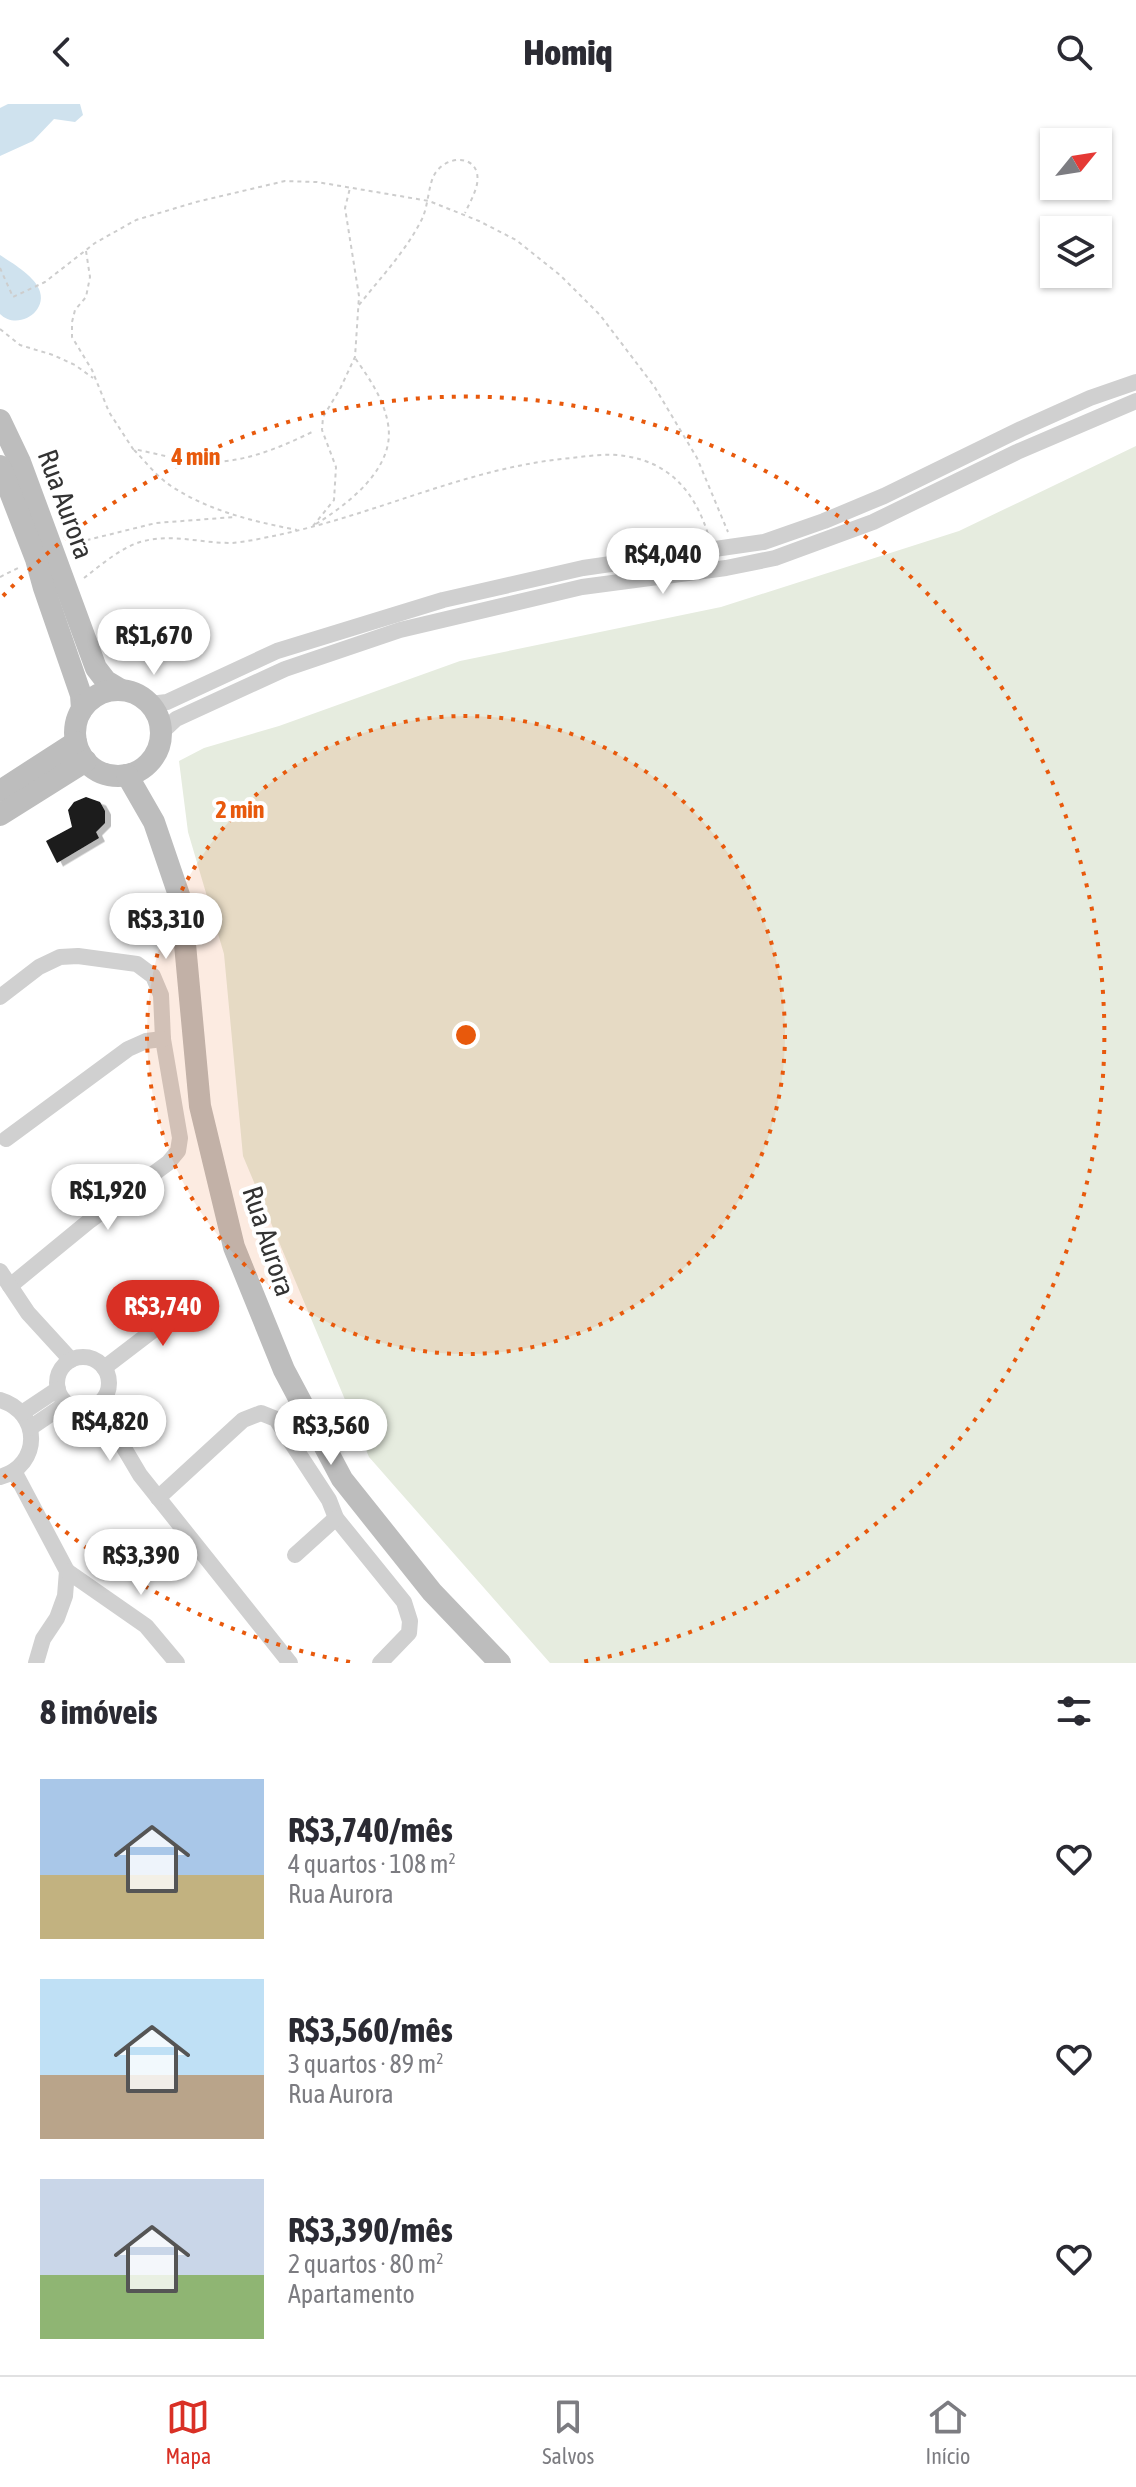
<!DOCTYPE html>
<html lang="pt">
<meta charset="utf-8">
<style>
body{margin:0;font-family:"Asap Condensed",sans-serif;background:#f7f7f7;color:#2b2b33;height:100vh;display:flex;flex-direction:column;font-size:30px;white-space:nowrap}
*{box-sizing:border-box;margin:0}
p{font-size:26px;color:#7c7c81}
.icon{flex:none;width:44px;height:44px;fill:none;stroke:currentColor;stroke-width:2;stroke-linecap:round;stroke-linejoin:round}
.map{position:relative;height:1559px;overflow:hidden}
.panel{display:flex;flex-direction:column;background:#fff;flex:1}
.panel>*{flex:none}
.needle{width:52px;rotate:60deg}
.tools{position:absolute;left:1040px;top:24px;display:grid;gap:16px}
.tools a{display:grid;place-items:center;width:72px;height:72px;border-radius:0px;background:#fff;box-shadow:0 2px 6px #0004;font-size:40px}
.price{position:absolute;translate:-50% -68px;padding:0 18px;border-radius:28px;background:#fff;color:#222;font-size:26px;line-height:52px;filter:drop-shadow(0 2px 4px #0008)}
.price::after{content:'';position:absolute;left:50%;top:48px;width:24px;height:18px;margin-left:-12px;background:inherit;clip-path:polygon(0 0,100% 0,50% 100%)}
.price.active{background:#d93025;color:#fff}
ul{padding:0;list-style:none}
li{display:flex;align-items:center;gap:24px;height:200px;padding:0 40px}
li span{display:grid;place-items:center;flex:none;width:224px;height:160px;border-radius:0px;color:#555}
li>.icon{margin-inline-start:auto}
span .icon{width:96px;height:96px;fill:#fffc;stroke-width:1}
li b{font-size:34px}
h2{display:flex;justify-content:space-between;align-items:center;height:96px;padding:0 40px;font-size:34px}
header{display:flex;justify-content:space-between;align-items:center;height:104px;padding:0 40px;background:#fff;font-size:36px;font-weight:800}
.tabs{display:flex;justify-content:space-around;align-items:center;height:112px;border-top:2px solid #e1e1e2;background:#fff;font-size:22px;color:#7c7c81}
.tabs a{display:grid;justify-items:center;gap:4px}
.tabs .active{color:#d93025}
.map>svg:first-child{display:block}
</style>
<header><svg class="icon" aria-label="back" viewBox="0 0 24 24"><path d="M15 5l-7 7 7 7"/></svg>Homiq<svg class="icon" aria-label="search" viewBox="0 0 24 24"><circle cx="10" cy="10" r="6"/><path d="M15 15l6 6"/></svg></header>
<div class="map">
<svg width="1136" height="1559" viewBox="0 0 1136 1559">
<defs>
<filter id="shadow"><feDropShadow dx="6" dy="3.5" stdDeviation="0" flood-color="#0004"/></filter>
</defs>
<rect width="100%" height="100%" fill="#fff"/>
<polygon fill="#e6ecdf" points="1136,342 1136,1559 550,1559 369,1353 243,1052 224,850 188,728 179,657 204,644 279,622 460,557 721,503 959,427"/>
<g fill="#cfe2ee">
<polygon points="8,0 80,0 83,11 75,18 54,15 33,37 0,52 0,4"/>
<path d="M0 151C12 159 33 171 39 185 49 208 17 227 0 210Z"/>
</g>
<polygon fill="#1a1a1a" filter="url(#shadow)" points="86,693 100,698 105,707 105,719 96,728 99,734 57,759 46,737 72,723 68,706 74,698"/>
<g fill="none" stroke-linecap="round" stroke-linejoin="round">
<g stroke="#cdcdcd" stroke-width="2" stroke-dasharray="4 4" stroke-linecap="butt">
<path d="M86 147 90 173 86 193 75 206 72 218V233L92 266 109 308 133 345C150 348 167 353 184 356 230 364 271 348 312 328"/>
<polyline points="0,164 13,193 45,178 95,139 136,116 196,98 285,77 317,78 429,97 479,117 516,136 560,171 600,211 654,282 697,354 728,428"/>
<path d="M359 201C381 173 406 147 422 115 429 100 428 79 436 68 450 49 482 52 477 80 475 90 469 100 465 109"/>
<polyline points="0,225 20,241 53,251 75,261 93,274"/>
<path d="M134 346C146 358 157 373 171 382 209 407 252 417 297 426"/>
<path d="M316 420C348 400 396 364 388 320 384 295 369 274 355 254"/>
<polyline points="313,422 334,396 336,363 322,326 323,313 340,285 355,253 359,192 345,104 350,84"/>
<polyline points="71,440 156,419 235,413"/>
<polyline points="0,473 18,464"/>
<path d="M84 474C101 461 119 445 140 438 170 429 200 439 231 439 246 438 263 434 278 431 378 410 469 363 571 354 589 352 608 349 625 352 671 359 695 389 708 430"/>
</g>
<g stroke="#d0d0d0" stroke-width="16">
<polyline points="150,600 167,598 277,547 443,496 583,464 764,438 824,417 884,392 1021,325 1090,294 1136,278"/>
<polyline points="161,629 176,615 285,565 400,526 582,483 726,464 775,454 873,418 1017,348 1136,297"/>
<polyline points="0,893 39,863 60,853 78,852 137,860 153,872 161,891 163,935 180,1034 178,1047 168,1059 88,1118 10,1182"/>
<polyline points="6,1035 128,945 146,937 163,935"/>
<polyline points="0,1167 28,1209 71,1256"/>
<circle cx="83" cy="1279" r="26"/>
<polyline points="104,1264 197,1193"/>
<path d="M0 1296C41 1308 42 1361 0 1373"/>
<polyline points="98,1300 140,1371 290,1559"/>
<polyline points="22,1309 58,1285"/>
<polyline points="30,1324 67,1299"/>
<polyline points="14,1367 67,1467 65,1492 57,1514 43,1535 36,1559"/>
<polyline points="158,1394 243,1316 261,1309 276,1315 329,1396 336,1414 404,1498 410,1517 409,1529 380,1559"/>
<polyline points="295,1451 336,1414"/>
<polyline points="67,1467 146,1522 177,1559"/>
</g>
<g stroke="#bdbdbd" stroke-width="22">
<polyline points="0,316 20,358 96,564 106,577 121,586"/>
<polyline points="0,362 36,455 44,484 81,591 82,605"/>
<circle cx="118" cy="629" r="43"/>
<polyline points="127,671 154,718 181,797 200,1002 234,1143 284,1266 342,1375 432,1488 500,1559"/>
<polyline points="0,687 76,638"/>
<polyline points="0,711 86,657"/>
</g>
</g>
<circle cx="466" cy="931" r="319" fill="#e8590c" fill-opacity=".12"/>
<g fill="none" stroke="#e8590c" stroke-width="4" stroke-dasharray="4 8">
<circle cx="466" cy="931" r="319"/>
<path d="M350 1558A638 638 0 0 1 3 1370M3 492A638 638 0 1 1 582 1558"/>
</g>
<g text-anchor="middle" stroke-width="8" stroke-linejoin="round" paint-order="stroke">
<g font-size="28" fill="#333" stroke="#fff">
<text transform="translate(66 400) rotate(70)" y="10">Rua Aurora</text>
<text transform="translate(269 1137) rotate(72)" y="10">Rua Aurora</text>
</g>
</g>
<circle cx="466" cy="931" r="12" fill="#e8590c" stroke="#fff" stroke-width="4"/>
<g font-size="24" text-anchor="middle" font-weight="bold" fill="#e8590c" stroke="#fff" stroke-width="8" stroke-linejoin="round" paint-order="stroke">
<text x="196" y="361">4 min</text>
<text x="240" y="714">2 min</text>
</g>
</svg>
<div class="tools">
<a><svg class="needle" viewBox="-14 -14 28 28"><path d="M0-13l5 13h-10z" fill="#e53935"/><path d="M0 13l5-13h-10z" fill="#7c7c81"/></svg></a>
<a><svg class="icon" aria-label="layers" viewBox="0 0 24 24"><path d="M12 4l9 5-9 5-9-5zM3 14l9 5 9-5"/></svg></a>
</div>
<b class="price" style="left:663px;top:492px">R$4,040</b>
<b class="price" style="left:154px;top:573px">R$1,670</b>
<b class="price" style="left:166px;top:857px">R$3,310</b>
<b class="price" style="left:108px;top:1128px">R$1,920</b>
<b class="price active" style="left:163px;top:1244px">R$3,740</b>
<b class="price" style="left:110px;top:1359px">R$4,820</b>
<b class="price" style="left:331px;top:1363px">R$3,560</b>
<b class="price" style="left:141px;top:1493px">R$3,390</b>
</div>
<section class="panel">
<h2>8 imóveis<svg class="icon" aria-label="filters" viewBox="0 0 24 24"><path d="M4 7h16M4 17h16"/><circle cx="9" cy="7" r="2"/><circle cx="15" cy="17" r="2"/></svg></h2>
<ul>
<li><span style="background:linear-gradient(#a9c7e8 60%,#c2b280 0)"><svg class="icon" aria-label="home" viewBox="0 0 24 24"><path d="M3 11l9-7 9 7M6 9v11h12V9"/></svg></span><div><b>R$3,740/mês</b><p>4 quartos · 108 m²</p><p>Rua Aurora</p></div><svg class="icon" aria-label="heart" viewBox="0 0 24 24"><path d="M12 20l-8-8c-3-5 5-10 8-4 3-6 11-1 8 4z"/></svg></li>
<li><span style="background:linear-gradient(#bfe0f5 60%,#b9a48a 0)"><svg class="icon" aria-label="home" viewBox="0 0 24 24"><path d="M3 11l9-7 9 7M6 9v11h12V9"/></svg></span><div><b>R$3,560/mês</b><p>3 quartos · 89 m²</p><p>Rua Aurora</p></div><svg class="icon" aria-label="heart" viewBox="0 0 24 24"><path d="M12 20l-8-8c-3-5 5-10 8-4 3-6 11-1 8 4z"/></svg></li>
<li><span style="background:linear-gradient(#c9d6e8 60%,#8fb573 0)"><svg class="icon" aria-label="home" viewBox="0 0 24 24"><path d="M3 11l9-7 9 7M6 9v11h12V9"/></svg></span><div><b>R$3,390/mês</b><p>2 quartos · 80 m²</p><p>Apartamento</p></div><svg class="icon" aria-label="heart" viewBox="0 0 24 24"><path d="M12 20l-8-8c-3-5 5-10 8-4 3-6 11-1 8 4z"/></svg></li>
</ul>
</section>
<nav class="tabs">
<a class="active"><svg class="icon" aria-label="map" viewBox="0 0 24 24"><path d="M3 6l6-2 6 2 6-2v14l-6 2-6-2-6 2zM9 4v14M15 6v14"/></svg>Mapa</a>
<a><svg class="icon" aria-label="saved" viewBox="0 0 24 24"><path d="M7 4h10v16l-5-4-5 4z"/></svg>Salvos</a>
<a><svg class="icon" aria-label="home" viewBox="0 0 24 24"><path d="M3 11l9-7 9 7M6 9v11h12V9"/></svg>Início</a>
</nav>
